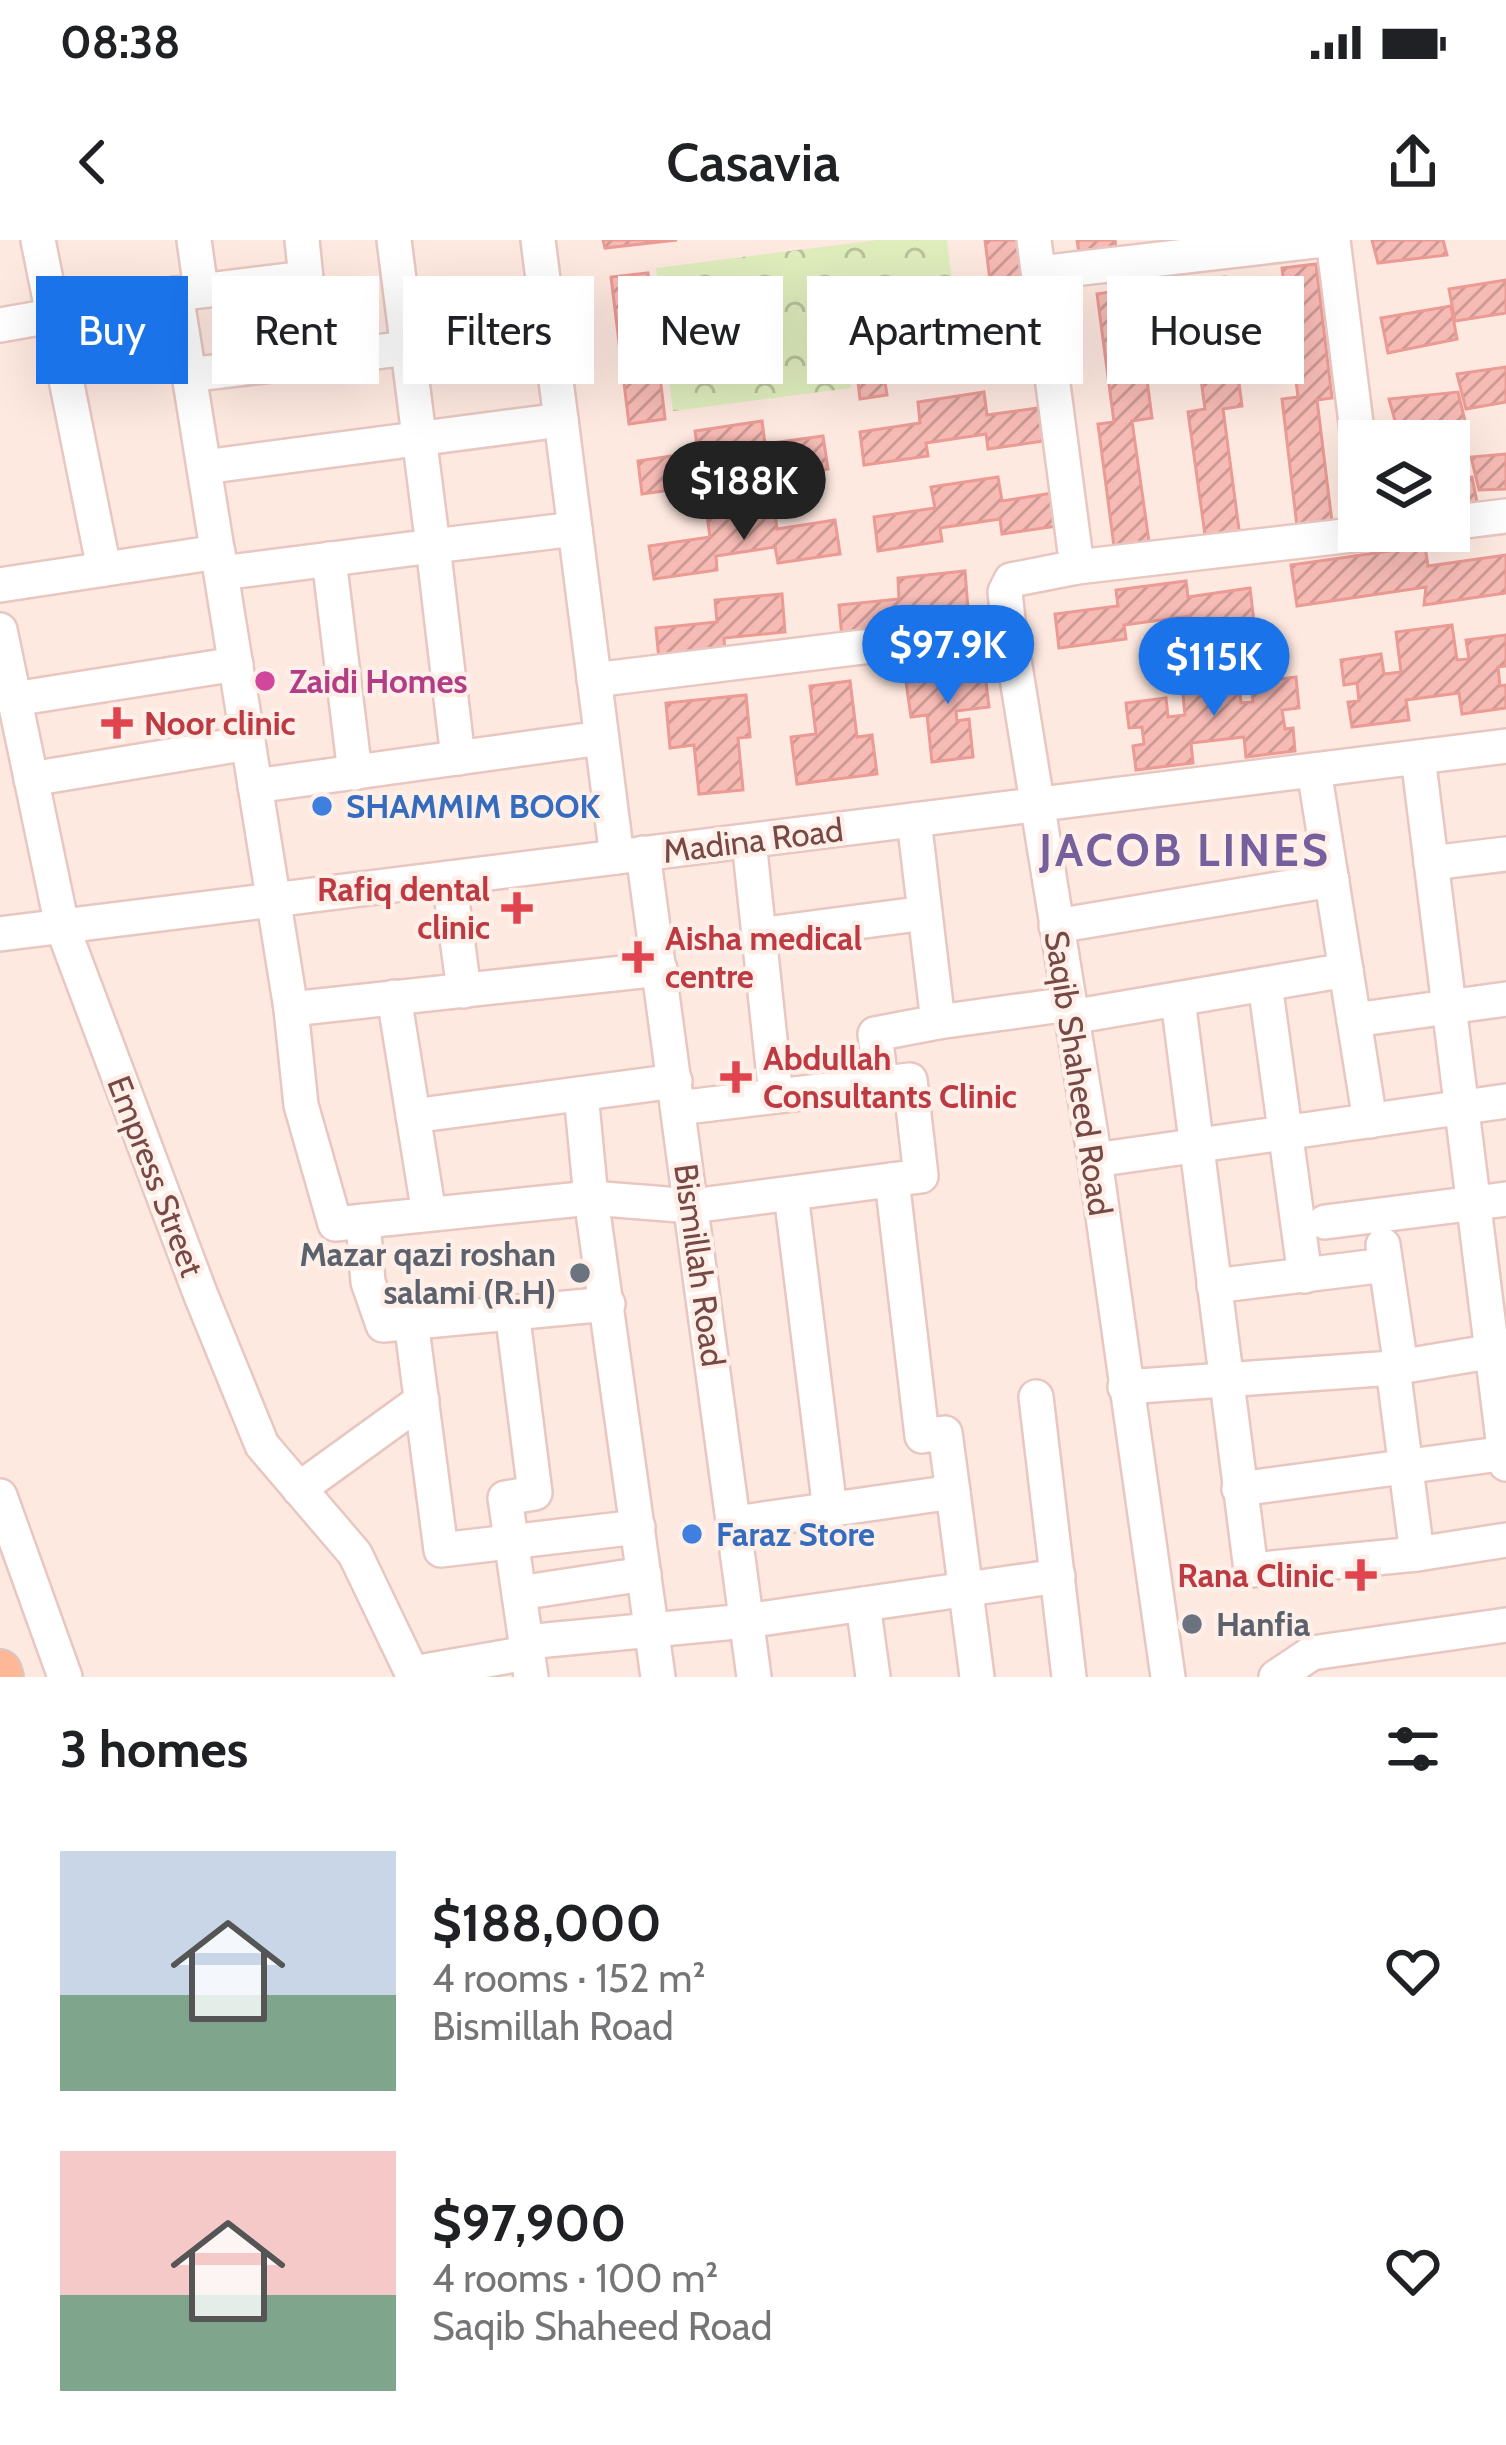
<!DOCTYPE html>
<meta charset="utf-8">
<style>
body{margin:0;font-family:Cabin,sans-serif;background:#f6f6f6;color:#202124;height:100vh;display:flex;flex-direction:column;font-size:45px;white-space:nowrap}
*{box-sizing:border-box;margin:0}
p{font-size:39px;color:#757577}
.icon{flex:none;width:66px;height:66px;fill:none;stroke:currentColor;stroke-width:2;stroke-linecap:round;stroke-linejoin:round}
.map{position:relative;height:1437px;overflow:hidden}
.side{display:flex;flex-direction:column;background:#fff;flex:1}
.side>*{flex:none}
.guide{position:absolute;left:36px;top:36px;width:1434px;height:108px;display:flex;gap:24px}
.tools{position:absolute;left:1338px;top:180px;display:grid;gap:24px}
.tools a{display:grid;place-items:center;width:132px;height:132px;border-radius:0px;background:#fff;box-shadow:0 12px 48px #0002;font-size:60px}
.price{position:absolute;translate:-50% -102px;padding:0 27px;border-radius:42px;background:#1a73e8;color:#fff;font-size:39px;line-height:78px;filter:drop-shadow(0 3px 6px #0008)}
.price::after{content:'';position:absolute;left:50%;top:72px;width:36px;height:27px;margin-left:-18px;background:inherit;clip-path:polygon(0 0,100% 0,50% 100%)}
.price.current{background:#222;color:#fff}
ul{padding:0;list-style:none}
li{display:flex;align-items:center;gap:36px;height:300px;padding:0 60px}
li span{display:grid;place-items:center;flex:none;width:336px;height:240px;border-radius:0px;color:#555}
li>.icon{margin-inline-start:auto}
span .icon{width:144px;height:144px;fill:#fffc;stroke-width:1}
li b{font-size:51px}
h2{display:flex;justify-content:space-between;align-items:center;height:144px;padding:0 60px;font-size:51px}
.tag{padding:0 42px;border-radius:0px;background:#fff;box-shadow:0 12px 48px #0002;font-size:42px;line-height:108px}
.tag.current{background:#1a73e8;color:#fff}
.status{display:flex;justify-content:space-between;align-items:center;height:84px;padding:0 60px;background:#fff;direction:ltr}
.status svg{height:33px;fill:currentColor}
header{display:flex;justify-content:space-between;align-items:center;height:156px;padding:0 60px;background:#fff;font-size:54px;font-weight:600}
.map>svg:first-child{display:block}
</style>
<div class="status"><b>08:38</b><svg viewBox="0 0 49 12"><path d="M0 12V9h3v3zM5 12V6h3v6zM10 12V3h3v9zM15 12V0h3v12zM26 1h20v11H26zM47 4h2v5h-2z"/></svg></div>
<header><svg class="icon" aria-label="back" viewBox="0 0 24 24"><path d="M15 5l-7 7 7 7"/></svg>Casavia<svg class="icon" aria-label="share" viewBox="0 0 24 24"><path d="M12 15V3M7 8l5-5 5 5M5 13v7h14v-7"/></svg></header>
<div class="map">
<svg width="1506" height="1437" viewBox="0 0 1506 1437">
<defs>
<pattern id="park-crowns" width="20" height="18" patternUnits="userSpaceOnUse" patternTransform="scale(3)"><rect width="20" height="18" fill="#dfedbd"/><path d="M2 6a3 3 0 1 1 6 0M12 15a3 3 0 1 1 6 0" fill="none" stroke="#bac29b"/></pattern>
<pattern id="building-hatch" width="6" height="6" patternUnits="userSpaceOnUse" patternTransform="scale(3)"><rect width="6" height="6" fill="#f7bbb5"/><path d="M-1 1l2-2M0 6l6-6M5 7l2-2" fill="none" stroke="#cd9a95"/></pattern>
</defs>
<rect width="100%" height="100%" fill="#fee9e0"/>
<polygon fill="url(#park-crowns)" points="877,0 947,0 960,104 848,118 851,148 673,171 656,28"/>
<g fill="url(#building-hatch)" stroke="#eb9a94" stroke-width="3">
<polygon points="603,0 677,0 605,8"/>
<polygon points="985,0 1023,0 1038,133 1002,138"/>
<polygon points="1077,0 1115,0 1117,14 1080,19"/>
<polygon points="1372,0 1443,0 1447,15 1378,23"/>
<polygon points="1316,24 1332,158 1317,160 1333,290 1298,295 1282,159 1298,157 1282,28"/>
<polygon points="648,33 665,179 629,184 611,37"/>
<polygon points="1225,37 1242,166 1223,169 1240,297 1206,302 1188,172 1205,169 1188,42"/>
<polygon points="1506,40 1506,73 1455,81 1449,49"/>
<polygon points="1135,48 1152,178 1132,181 1150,309 1115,314 1098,184 1114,182 1097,54"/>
<polygon points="1451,66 1457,99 1388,113 1381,78"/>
<polygon points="882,122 887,155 860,159 856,125"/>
<polygon points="1506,127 1506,162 1466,169 1457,134"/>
<polygon points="984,152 987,175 1045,167 1050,200 988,209 986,194 926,203 928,216 864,225 860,192 920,183 918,162"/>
<polygon points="1458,152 1466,185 1398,192 1389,159"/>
<polygon points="762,181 765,204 823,196 828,229 766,238 764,222 704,231 706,245 642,254 638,221 698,212 695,191"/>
<polygon points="1506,214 1506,249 1479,250 1471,217"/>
<polygon points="998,237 1002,261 1059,252 1064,285 1002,294 1000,279 940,288 942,301 878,311 874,277 935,268 931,247"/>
<polygon points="1472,237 1478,267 1449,269 1449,239"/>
<polygon points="774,266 777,289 835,280 840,314 778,323 775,307 716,316 717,330 654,339 649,306 710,297 707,276"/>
<polygon points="1425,306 1428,326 1506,315 1506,353 1424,365 1426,347 1297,366 1291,325"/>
<polygon points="965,331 968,369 906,375 908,391 842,398 839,365 899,359 898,338"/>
<polygon points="1186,341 1188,357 1250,348 1254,382 1192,390 1190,376 1124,385 1126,399 1059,408 1055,374 1118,366 1116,350"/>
<polygon points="782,354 785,392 724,398 725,414 659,420 656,388 717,382 715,360"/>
<polygon points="1452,385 1457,420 1469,419 1466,400 1506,395 1506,426 1498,427 1500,446 1506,445 1506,468 1462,474 1459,453 1406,460 1409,480 1352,487 1348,462 1359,461 1357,443 1344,445 1341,420 1381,414 1384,434 1401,432 1396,392"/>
<polygon points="984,425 989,467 956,471 957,481 969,479 973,517 932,522 927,475 911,477 905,435"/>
<polygon points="1237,428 1241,463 1253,462 1251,443 1296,437 1299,468 1282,470 1285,489 1293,488 1295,511 1246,517 1244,497 1191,503 1193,523 1136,530 1133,506 1144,504 1142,487 1129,488 1126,463 1166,458 1168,477 1185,475 1181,435"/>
<polygon points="850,441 857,497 872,495 877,534 797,544 791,497 816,494 810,446"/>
<polygon points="746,455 750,497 738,498 743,550 699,554 694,505 670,508 666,463"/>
</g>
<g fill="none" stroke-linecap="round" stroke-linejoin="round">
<g stroke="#e8c7c0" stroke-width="38">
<g id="minor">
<polyline points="38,0 104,329"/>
<polyline points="194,0 201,50"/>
<polyline points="538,0 617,617"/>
<polyline points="1034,0 1077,327 1011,340 1005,352 1009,389 1095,920 1168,1437"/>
<polyline points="1333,0 1359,207"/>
<polyline points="1039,33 1324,0"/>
<polyline points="176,54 291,769 301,865 335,984 591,958 692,966 921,936 910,840 678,868"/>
<polyline points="0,85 176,54 306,38 302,0"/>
<polyline points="189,135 408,108"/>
<polyline points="204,227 561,180"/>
<polyline points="1449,283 1506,276"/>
<polyline points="329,319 355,533"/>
<polyline points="1077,327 1387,291"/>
<polyline points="221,333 433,306 394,0"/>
<polyline points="0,345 218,312"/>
<polyline points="0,390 62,686 200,1053 262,1205 355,1314 414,1437"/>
<polyline points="594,440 1009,389"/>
<polyline points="14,459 236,424"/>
<polyline points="1418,517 1506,1224"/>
<polyline points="458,518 433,306 575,289"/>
<polyline points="1314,530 1370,881"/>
<polyline points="31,539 248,503"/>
<polyline points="255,546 601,498"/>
<polyline points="914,580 938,782 1069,764"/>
<polyline points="749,601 776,856"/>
<polyline points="643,613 754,1437"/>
<polyline points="1431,623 1506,614"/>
<polyline points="449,638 464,751"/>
<polyline points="1056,686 1332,640"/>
<polyline points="0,694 1506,506"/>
<polyline points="759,695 925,673"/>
<polyline points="1265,744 1305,1036"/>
<polyline points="394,757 429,974"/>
<polyline points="1178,760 1251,1330 1417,1314 1506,1300"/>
<polyline points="291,769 660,729"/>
<polyline points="1071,777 1346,730"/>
<polyline points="1354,780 1506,759"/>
<polyline points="881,843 875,794 938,782"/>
<polyline points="581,854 591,958 658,1437"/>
<polyline points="413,876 675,841"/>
<polyline points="1095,920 1506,861"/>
<polyline points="892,940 922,1196 945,1193 953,1252"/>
<polyline points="791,954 830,1270"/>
<polyline points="363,981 368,1042 383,1085 608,1064"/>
<polyline points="1325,982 1506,959"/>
<polyline points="1383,1005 1401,1127"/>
<polyline points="1214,1046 1386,1025"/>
<polyline points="512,1071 535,1253 505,1258 531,1437"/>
<polyline points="411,1081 441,1310 638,1287"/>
<polyline points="1393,1128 1417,1314"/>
<polyline points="1125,1147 1393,1128 1506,1109"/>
<polyline points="1036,1157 1069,1437"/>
<polyline points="299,1249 422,1160"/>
<polyline points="1239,1249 1506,1213"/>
<polyline points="0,1256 65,1437"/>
<polyline points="736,1283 953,1252 977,1437"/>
<polyline points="519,1353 644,1334"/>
<polyline points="863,1364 873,1437"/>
<polyline points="526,1402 746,1381 1058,1336"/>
<polyline points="413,1433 527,1413"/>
<polyline points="1276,1437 1312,1413 1506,1385"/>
</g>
</g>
<g stroke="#d6c8c7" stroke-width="46">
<polyline id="major" points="0,1431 2,1437"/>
</g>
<use href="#minor" stroke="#fff" stroke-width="33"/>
<use href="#major" stroke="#ffb897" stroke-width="42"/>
</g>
<circle fill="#d1479c" stroke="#ffefe9" stroke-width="4.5" cx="265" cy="441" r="12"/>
<g fill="#e0444e" stroke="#ffefe9" stroke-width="4.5">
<path d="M111 465h12v12h12v12h-12v12h-12v-12h-12v-12h12z"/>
<path d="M511 650h12v12h12v12h-12v12h-12v-12h-12v-12h12z"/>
<path d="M632 699h12v12h12v12h-12v12h-12v-12h-12v-12h12z"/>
<path d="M730 819h12v12h12v12h-12v12h-12v-12h-12v-12h12z"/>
<path d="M1355 1317h12v12h12v12h-12v12h-12v-12h-12v-12h12z"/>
</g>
<g fill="#3f7fe0" stroke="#ffefe9" stroke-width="4.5">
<circle cx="322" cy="566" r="12"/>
<circle cx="692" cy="1294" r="12"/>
</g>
<g fill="#6b7280" stroke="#ffefe9" stroke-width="4.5">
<circle cx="580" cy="1033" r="12"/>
<circle cx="1192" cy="1384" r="12"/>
</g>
<g text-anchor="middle" stroke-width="9" stroke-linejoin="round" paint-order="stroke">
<g font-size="33" font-weight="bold" fill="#b23c85" stroke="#ffefe9" text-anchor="start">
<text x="289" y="453">Zaidi Homes</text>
</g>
<g font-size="33" font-weight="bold" fill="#be3a42" stroke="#ffefe9" text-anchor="start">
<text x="144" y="495">Noor clinic</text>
<text x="490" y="661" text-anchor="end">Rafiq dental<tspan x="490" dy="38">clinic</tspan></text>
<text x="665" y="710">Aisha medical<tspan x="665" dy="38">centre</tspan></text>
<text x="763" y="830">Abdullah<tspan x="763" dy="38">Consultants Clinic</tspan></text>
<text x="1334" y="1347" text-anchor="end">Rana Clinic</text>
</g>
<g font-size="33" font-weight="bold" fill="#366cbe" stroke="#ffefe9" text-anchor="start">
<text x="346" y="578">SHAMMIM BOOK</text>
<text x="716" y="1306">Faraz Store</text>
</g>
<g font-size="33" fill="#784845" stroke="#ffefe9">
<text transform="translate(753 600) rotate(-7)" y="12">Madina Road</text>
<text transform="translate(1079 833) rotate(81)" y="12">Saqib Shaheed Road</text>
<text transform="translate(156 936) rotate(69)" y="12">Empress Street</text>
<text transform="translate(700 1025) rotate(82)" y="12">Bismillah Road</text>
</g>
<g font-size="33" font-weight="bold" fill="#5b616d" stroke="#ffefe9" text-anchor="end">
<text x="556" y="1026">Mazar qazi roshan<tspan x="556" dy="38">salami (R.H)</tspan></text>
<text x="1216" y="1396" text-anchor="start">Hanfia</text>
</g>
<g font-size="45" font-weight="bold" letter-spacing="3" fill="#755f9c" stroke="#ffefe9">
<text x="1185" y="626">JACOB LINES</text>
</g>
</g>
</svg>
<div class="tools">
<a><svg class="icon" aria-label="layers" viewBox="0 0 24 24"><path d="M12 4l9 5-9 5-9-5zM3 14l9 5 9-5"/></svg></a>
</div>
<b class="price current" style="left:744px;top:303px">$188K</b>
<b class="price" style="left:948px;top:467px">$97.9K</b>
<b class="price" style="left:1214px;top:479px">$115K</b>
<div class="guide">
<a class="tag current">Buy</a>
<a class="tag">Rent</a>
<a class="tag">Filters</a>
<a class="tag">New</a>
<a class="tag">Apartment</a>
<a class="tag">House</a>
</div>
</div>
<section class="side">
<h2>3 homes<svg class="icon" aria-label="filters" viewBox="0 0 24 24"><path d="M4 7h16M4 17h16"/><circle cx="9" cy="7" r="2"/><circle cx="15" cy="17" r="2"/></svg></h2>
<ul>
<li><span style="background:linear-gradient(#c9d6e8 60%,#7fa58c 0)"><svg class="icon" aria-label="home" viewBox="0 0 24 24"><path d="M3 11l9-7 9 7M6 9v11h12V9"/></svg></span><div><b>$188,000</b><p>4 rooms · 152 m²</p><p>Bismillah Road</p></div><svg class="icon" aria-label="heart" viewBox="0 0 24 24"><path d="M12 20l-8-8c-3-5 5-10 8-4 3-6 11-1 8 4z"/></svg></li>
<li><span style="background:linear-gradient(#f6c9c9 60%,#7fa58c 0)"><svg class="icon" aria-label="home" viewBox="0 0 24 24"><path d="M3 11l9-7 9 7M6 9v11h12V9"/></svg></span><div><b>$97,900</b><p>4 rooms · 100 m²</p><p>Saqib Shaheed Road</p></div><svg class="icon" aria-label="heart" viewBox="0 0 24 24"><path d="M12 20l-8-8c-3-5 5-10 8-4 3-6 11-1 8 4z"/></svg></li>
</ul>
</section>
